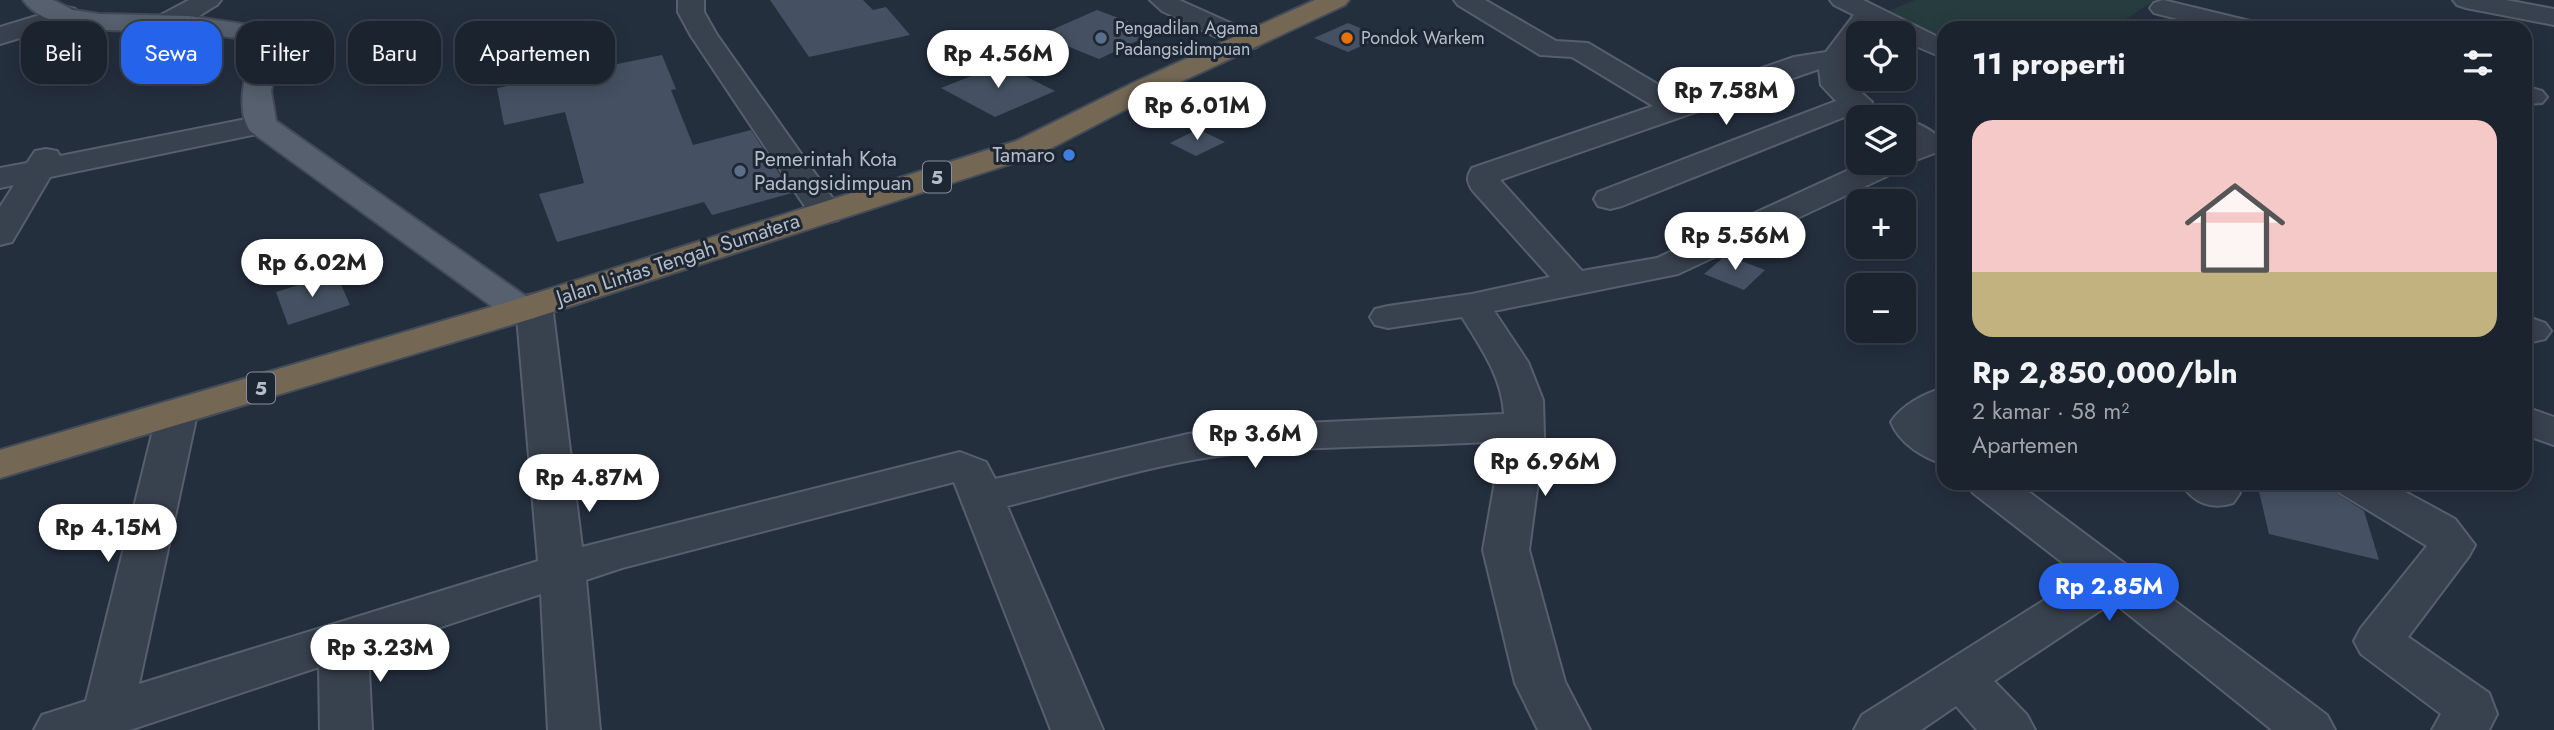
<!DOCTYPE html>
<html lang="id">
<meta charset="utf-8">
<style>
body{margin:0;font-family:Jost,sans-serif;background:#242b36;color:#f1f3f6;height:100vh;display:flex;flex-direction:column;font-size:26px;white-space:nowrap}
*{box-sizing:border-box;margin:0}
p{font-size:23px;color:#a0a4aa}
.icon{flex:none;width:38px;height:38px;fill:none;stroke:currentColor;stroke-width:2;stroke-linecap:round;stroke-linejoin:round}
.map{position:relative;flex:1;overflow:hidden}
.drawer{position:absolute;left:1937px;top:21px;width:595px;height:469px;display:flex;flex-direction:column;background:#1b232e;border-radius:21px;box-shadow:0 4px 18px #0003,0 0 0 2px #39404a}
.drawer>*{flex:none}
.top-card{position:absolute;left:21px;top:21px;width:665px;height:63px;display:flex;gap:14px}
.controls{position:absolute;left:1846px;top:21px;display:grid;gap:14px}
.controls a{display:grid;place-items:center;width:70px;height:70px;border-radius:14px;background:#1b232e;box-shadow:0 4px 18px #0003,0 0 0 2px #39404a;font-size:35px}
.price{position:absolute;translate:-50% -60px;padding:0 16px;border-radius:24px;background:#fff;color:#222;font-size:23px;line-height:46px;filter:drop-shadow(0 2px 4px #0008)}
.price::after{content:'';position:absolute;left:50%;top:42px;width:21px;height:16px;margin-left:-10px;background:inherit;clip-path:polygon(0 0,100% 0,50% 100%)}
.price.selected{background:#2563eb;color:#fff}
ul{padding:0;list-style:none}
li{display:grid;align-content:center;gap:14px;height:371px;padding:0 35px}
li+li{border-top:2px solid #39404a}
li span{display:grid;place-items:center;height:217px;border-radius:21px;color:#555}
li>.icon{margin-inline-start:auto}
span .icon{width:126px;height:126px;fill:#fffc;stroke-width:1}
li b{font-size:30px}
h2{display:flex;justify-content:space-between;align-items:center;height:84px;padding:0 35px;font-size:30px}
.pill{padding:0 24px;border-radius:21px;background:#1b232e;box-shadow:0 4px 18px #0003,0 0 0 2px #39404a;font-size:24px;line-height:63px}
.pill.selected{background:#2563eb;color:#fff}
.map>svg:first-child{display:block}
</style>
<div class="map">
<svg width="2554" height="730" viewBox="0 0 2554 730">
<rect width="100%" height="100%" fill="#242f3e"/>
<polygon fill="#263c3f" points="1915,0 2155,0 2112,28 1944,28 1944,37 1886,12"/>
<g fill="#455162">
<polygon points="770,0 863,0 873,10 886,7 910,35 809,57"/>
<polygon points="1097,10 1156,32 1099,59 1040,35"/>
<polygon points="1348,23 1382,37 1348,52 1314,38"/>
<polygon points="662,55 676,89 671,90 693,145 751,130 792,193 712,215 704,202 557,242 539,194 584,183 565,112 504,125 497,88"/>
<polygon points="1001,64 1055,91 995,117 941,88"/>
<polygon points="1198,129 1225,142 1196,156 1170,143"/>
<polygon points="1726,255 1765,270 1744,290 1704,274"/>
<polygon points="336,273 350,305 288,325 276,292"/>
<polygon points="2257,483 2302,483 2335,490 2339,495 2364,511 2379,560 2269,534"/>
</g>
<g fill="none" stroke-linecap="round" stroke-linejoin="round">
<g stroke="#565f6c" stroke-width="4">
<g id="minor">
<path d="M189 0H221L217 5C199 15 178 34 157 29L153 23 157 17Z"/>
<polygon points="678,0 704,0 704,12 717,35 843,213 838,220 826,223 814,220 691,36 678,12"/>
<polygon points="1150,0 1179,0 1257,35 1261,41 1257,47 1247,49 1237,47 1162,11"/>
<path d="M1454 0H1485L1556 41 1588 43 1679 97 1794 57 1826 52 1854 15 1834 5 1830 0H1863L1944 40V58L1904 41V33H1889L1873 25 1867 33H1858V46L1849 59 1847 67V80L1872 102 1867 108 1622 206 1610 209 1598 206 1594 199 1598 192 1836 101 1821 85 1819 69 1500 180 1582 271 1657 258 1864 163H1904V144L1907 143 1904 141V119C1918 123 1936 131 1944 144L1940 151 1903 165 1900 170 1678 274 1494 311 1528 362 1543 400 1544 436 1529 550 1565 682 1590 730H1538L1515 683 1483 550 1502 441C1415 447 1328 445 1241 453 1162 461 1084 487 1007 506L1103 730H1051L954 482 622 568 586 580 600 730H548L541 594 368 651 372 730H320L319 667 130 730H34L42 715 86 701 157 414 163 405 177 401 191 405 197 414 139 684 538 561 516 305 521 297 534 294 547 297 552 305 582 547 960 452 986 462 995 479 1188 434 1239 426 1504 414C1502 377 1481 348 1462 317L1388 328 1375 325 1370 317 1375 309 1388 306 1472 294 1550 277 1473 191C1467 182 1466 177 1472 168L1653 106 1572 57 1540 55 1458 5Z"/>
<polygon points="2163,0 2254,22 2258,28 2213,28 2154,13 2150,8 2154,3"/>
<polygon points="2453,0 2506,0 2554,9 2554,25 2466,8 2457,5"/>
<polygon points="66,7 75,9 79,15 75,21 0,44 0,27"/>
<polygon points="2525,86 2542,91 2547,97 2542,103 2525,104"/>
<polygon points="261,116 272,119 276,125 272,131 50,177 12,242 0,245 0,207 14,185 0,188 0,168 27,163 35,151 46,149 57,151 60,156"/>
<polygon points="2525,316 2545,323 2551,331 2545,339 2532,342 2525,341"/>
<path d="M1944 388V419L1936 424 1944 430V464C1923 458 1899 443 1891 422 1902 405 1925 393 1944 388Z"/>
<polygon points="2525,407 2554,417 2554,445 2525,435"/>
<polygon points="1967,483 2017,483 2327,715 2335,730 2272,730 2113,602 1994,681 2027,715 2035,730 1977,730 1956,706 1921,730 1854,730 1862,715 2081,577 1973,493"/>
<path d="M2181 483H2233L2240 493 2233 503C2211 510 2193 503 2181 483Z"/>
<polygon points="2334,483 2389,483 2455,519 2475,545 2469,556 2408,637 2489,693 2497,714 2489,730 2432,730 2441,714 2361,654 2354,641 2361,628 2427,546 2340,493"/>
</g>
</g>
<g stroke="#414a57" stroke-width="4">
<path id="major" d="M23 0H53L73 10 99 14 189 16 262 27 279 50 271 91 276 121 534 302 539 310 534 318 521 321 508 318 250 131C235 109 246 74 251 50L244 39C221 36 197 32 174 31 133 29 50 38 23 0Z"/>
</g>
<g stroke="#434c59" stroke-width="4">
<polygon id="highway" points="1315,0 1349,0 1345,5 1155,94 1038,155 534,318 0,478 0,450 508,302 1016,141 1135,82"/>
</g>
<use href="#minor" fill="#38414e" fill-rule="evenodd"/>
<use href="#major" fill="#56606e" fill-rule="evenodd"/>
<use href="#highway" fill="#746855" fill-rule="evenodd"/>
</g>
<g fill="#5c6f8a" stroke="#1d2633" stroke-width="2.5">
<circle cx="1101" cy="38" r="7"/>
<circle cx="740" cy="171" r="7"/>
</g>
<circle fill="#e8710a" stroke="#1d2633" stroke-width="2.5" cx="1347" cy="38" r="7"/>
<circle fill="#3f7fe0" stroke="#1d2633" stroke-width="2.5" cx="1069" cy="155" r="7"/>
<g text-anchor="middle" stroke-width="6" stroke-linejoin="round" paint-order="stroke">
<g font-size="18" fill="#b4bcc9" stroke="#1d2633" text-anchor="start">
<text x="1115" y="34">Pengadilan Agama<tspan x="1115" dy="21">Padangsidimpuan</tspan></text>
<text x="1361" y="44">Pondok Warkem</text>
</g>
<g fill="#1d2633" stroke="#878f9c" stroke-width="2">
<rect x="923" y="161.5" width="28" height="31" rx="5"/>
<rect x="247" y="372.5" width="28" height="31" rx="5"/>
</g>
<g font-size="19" font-weight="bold" fill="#b4bcc9">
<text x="937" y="184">5</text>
<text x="261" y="395">5</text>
</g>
<g font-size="21" fill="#b4bcc9" stroke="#1d2633" text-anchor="end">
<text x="1055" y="162">Tamaro</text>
<text x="754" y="166" text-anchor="start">Pemerintah Kota<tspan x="754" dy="24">Padangsidimpuan</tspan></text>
</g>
<g font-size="21" fill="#b4bcc9" stroke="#1d2633">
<text transform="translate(678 259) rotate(-18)" y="7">Jalan Lintas Tengah Sumatera</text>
</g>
</g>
</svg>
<div class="controls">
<a><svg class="icon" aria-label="locate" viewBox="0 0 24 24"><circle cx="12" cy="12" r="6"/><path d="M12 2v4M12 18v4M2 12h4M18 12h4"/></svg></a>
<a><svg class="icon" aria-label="layers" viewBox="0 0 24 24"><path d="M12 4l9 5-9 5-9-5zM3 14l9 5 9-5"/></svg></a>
<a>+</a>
<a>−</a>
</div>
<b class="price" style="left:998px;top:90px">Rp 4.56M</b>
<b class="price" style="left:1726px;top:127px">Rp 7.58M</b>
<b class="price" style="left:1197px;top:142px">Rp 6.01M</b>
<b class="price" style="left:1735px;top:272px">Rp 5.56M</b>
<b class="price" style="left:312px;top:299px">Rp 6.02M</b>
<b class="price" style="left:1255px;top:470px">Rp 3.6M</b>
<b class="price" style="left:1545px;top:498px">Rp 6.96M</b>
<b class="price" style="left:589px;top:514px">Rp 4.87M</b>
<b class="price" style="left:108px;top:564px">Rp 4.15M</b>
<b class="price selected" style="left:2109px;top:623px">Rp 2.85M</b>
<b class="price" style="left:380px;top:684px">Rp 3.23M</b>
<div class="top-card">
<a class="pill">Beli</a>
<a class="pill selected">Sewa</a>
<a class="pill">Filter</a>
<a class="pill">Baru</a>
<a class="pill">Apartemen</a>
</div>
<section class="drawer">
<h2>11 properti<svg class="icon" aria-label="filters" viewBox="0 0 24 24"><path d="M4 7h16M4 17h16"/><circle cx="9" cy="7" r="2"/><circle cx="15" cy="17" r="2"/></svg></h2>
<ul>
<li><span style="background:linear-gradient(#f6c9c9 70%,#c2b280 0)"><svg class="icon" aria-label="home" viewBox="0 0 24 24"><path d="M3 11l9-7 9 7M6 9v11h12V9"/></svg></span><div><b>Rp 2,850,000/bln</b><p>2 kamar · 58 m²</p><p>Apartemen</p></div></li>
</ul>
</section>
</div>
